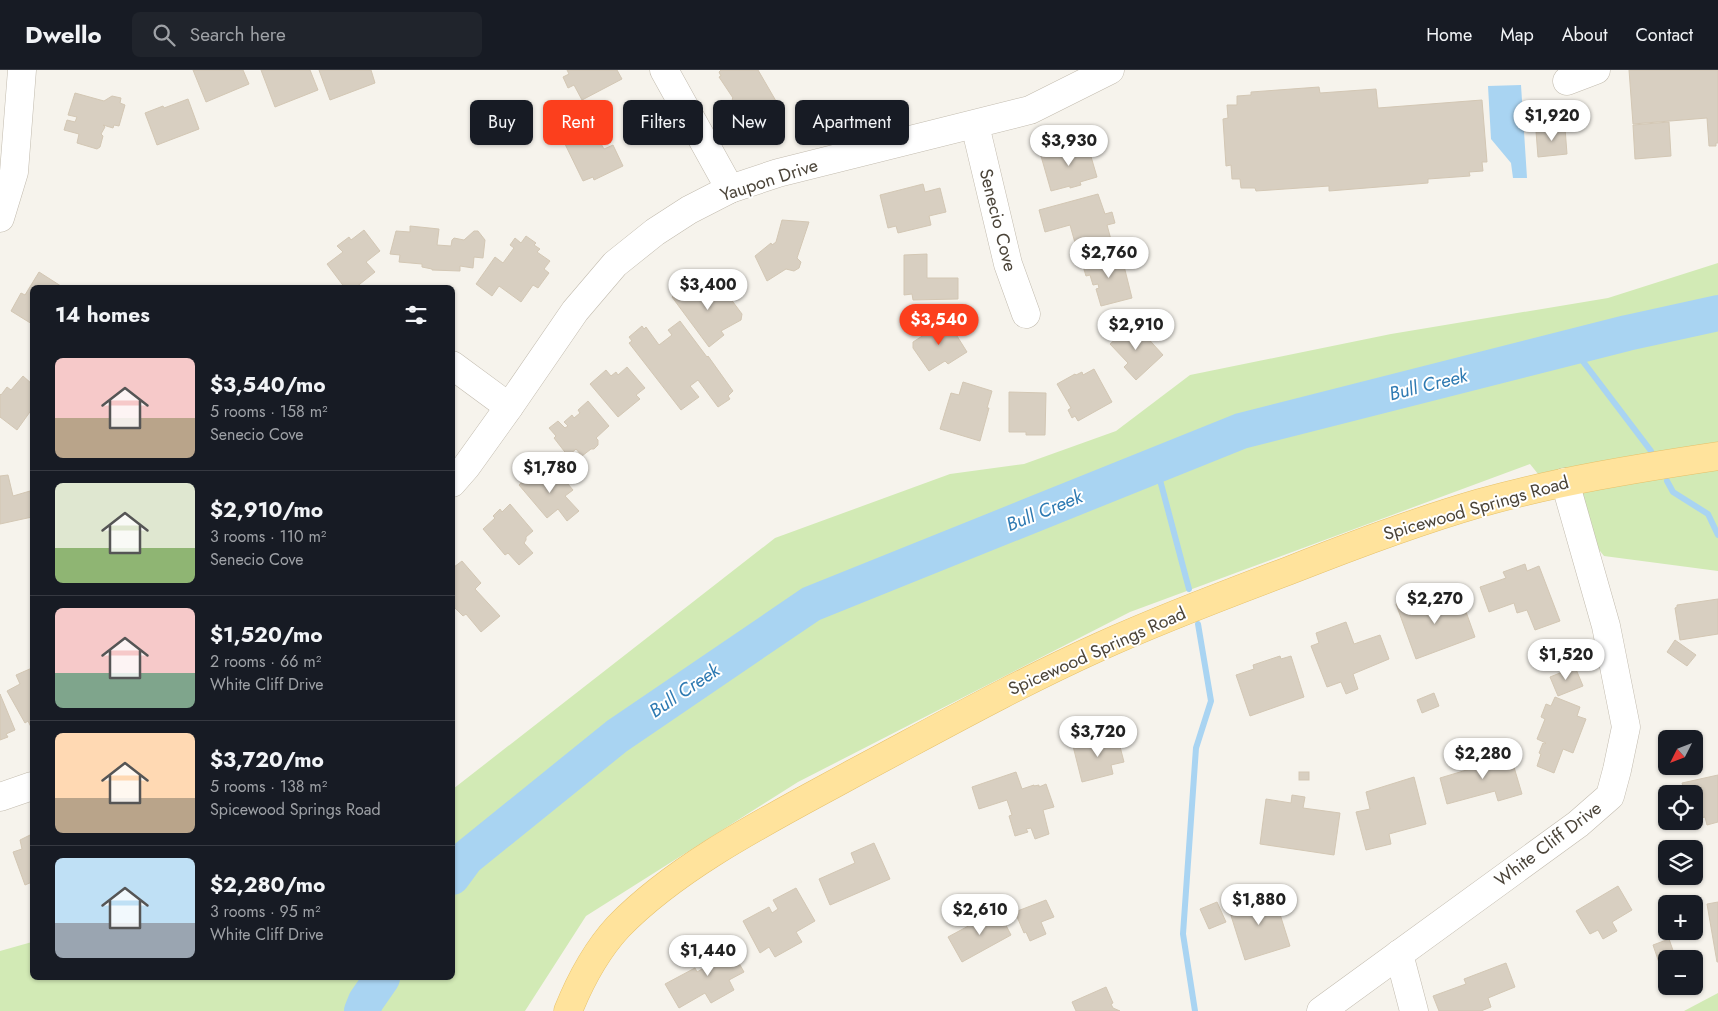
<!DOCTYPE html>
<meta charset="utf-8">
<style>
body{margin:0;font-family:Jost,sans-serif;background:#20242c;color:#f1f3f6;height:100vh;display:flex;flex-direction:column;font-size:19px;white-space:nowrap}
*{box-sizing:border-box;margin:0}
p{font-size:16px;color:#9ea1a6}
.icon{flex:none;width:28px;height:28px;fill:none;stroke:currentColor;stroke-width:2;stroke-linecap:round;stroke-linejoin:round}
.map{position:relative;flex:1;overflow:hidden}
.sheet{position:absolute;left:30px;top:215px;width:425px;height:695px;display:flex;flex-direction:column;background:#171b24;border-radius:8px;box-shadow:0 1px 4px #0004}
.sheet>*{flex:none}
.hud{position:absolute;left:470px;top:30px;width:475px;height:45px;display:flex;gap:10px}
.needle{width:32px;rotate:228deg}
.buttons{position:absolute;left:1658px;top:660px;display:grid;gap:10px}
.buttons a{display:grid;place-items:center;width:45px;height:45px;border-radius:8px;background:#171b24;box-shadow:0 1px 4px #0004;font-size:25px}
.price{position:absolute;translate:-50% -42px;padding:0 11px;border-radius:18px;background:#fff;color:#222;font-size:16px;line-height:32px;filter:drop-shadow(0 1px 2px #0008)}
.price::after{content:'';position:absolute;left:50%;top:30px;width:15px;height:11px;margin-left:-8px;background:inherit;clip-path:polygon(0 0,100% 0,50% 100%)}
.price.selected{background:#fc3f1d;color:#fff}
ul{padding:0;list-style:none}
li{display:flex;align-items:center;gap:15px;height:125px;padding:0 25px}
li+li{border-top:1px solid #363941}
li span{display:grid;place-items:center;flex:none;width:140px;height:100px;border-radius:8px;color:#555}
li>.icon{margin-inline-start:auto}
span .icon{width:60px;height:60px;fill:#fffc;stroke-width:1}
li b{font-size:21px}
h2{display:flex;justify-content:space-between;align-items:center;height:60px;padding:0 25px;font-size:21px}
.tag{padding:0 18px;border-radius:8px;background:#171b24;box-shadow:0 1px 4px #0004;font-size:18px;line-height:45px}
.tag.selected{background:#fc3f1d;color:#fff}
header{display:flex;align-items:center;gap:30px;box-sizing:border-box;height:70px;padding:0 25px;background:#171b24;border-bottom:1px solid #363941}
header strong{font-size:24px}
nav{display:flex;gap:28px;margin-inline-start:auto;font-size:18px}
.search{width:350px;height:45px;background:#20242c;display:flex;align-items:center;gap:12px;box-sizing:border-box;padding:0 18px;border-radius:8px;color:#9ea1a6;font-size:19px}
.map>svg:first-child{display:block}
</style>
<header>
<strong>Dwello</strong>
<div class="search"><svg class="icon" aria-label="search" viewBox="0 0 24 24"><circle cx="10" cy="10" r="6"/><path d="M15 15l6 6"/></svg>Search here</div>
<nav><a>Home</a><a>Map</a><a>About</a><a>Contact</a></nav>
</header>
<div class="map">
<svg width="1718" height="941" viewBox="0 0 1718 941">
<rect width="100%" height="100%" fill="#f6f3ec"/>
<g fill="#d2eab5">
<polygon points="1718,193 1718,501 1604,486 1530,394 1130,542 798,712 586,846 525,941 0,941 0,881 32,872 32,908 452,908 453,719 775,468 950,404 1024,394 1116,361 1190,305 1391,264 1608,228"/>
<polygon points="1718,923 1718,941 1684,941"/>
</g>
<polygon fill="#a9d4f2" points="1521,15 1527,108 1513,108 1511,93 1491,69 1488,16"/>
<g fill="none" stroke-linecap="round" stroke-linejoin="round">
<g stroke="#a9d4f2" stroke-width="6">
<polyline points="1572,277 1651,381"/>
<polyline points="1156,395 1189,519"/>
<polyline points="1667,411 1673,422 1708,444 1718,465"/>
<polyline points="1195,941 1183,864 1196,678 1211,631 1198,554"/>
</g>
<g stroke="#a9d4f2" stroke-width="36">
<polyline points="452,807 466,788 617,666 811,534 1241,361 1627,263 1718,243"/>
<polyline points="362,941 366,931 382,908"/>
</g>
</g>
<g fill="#d8cfc1" stroke="#d3c7b4">
<polygon points="193,0 243,0 249,14 206,32"/>
<polygon points="261,0 310,0 318,20 275,37"/>
<polygon points="319,0 371,0 375,13 330,30"/>
<polygon points="567,0 617,0 622,9 582,30 574,15 568,18 563,7 569,4"/>
<polygon points="721,0 758,0 776,31 754,45 751,40 743,45 740,40 739,41 732,29 733,28 719,7 721,6 719,2"/>
<polygon points="1629,0 1718,0 1718,73 1716,73 1716,76 1709,76 1707,48 1633,54"/>
<polygon points="1319,17 1320,23 1376,19 1378,38 1482,30 1487,92 1482,92 1483,101 1469,102 1470,106 1428,109 1428,113 1329,121 1329,116 1256,121 1255,118 1241,118 1240,109 1232,109 1231,95 1226,96 1223,49 1228,48 1227,35 1237,35 1237,26 1251,25 1251,22"/>
<polygon points="75,23 104,31 112,26 121,28 120,33 125,35 119,56 114,55 113,58 103,55 105,57 101,64 103,66 100,77 97,79 77,73 79,64 64,60 67,50 75,52 77,47 68,45"/>
<polygon points="188,29 199,59 157,75 145,43 163,36 164,38"/>
<polygon points="1669,52 1671,86 1635,89 1633,55"/>
<polygon points="592,58 604,79 613,75 623,96 594,110 593,107 583,111 564,72"/>
<polygon points="1565,58 1567,84 1538,87 1536,61"/>
<polygon points="1087,73 1097,107 1080,112 1081,115 1070,118 1070,116 1051,121 1041,86"/>
<polygon points="923,114 925,122 940,118 946,142 929,146 931,155 898,163 896,156 888,158 880,125"/>
<polygon points="1098,124 1105,144 1112,142 1115,153 1107,155 1113,177 1079,187 1070,155 1045,162 1039,140"/>
<polygon points="782,150 809,152 797,188 801,192 799,198 794,201 786,199 767,211 755,186 771,173 772,175 776,172"/>
<polygon points="410,156 439,159 437,175 451,176 452,170 454,168 464,170 474,161 478,161 485,170 483,188 474,187 473,198 460,196 460,201 432,200 432,199 422,197 422,194 399,192 400,185 390,184 396,161 410,162"/>
<polygon points="364,160 380,181 366,192 375,202 355,218 345,218 327,194 343,182 337,176 349,167 351,170"/>
<polygon points="526,166 536,173 534,175 540,179 537,182 550,191 544,199 549,203 538,218 533,215 521,232 499,216 492,226 476,214 495,187 503,193 514,178 510,175 515,168 521,173"/>
<polygon points="927,184 927,208 958,208 958,229 913,230 912,224 904,225 904,185"/>
<polygon points="1121,184 1132,228 1101,236 1096,219 1099,218 1098,214 1093,215 1090,205 1086,206 1083,196 1088,195 1087,192"/>
<polygon points="39,202 64,218 32,218 32,254 11,241 21,223 25,225"/>
<polygon points="691,212 700,225 707,219 711,223 721,216 742,244 741,250 721,261 724,265 709,277 672,227 674,225 672,223 684,215 687,215"/>
<polygon points="947,250 967,282 948,294 945,291 929,301 913,278 913,272"/>
<polygon points="680,251 707,287 708,286 733,321 728,326 730,329 718,337 698,310 690,316 699,327 681,340 629,273 632,271 629,267 642,256 644,259 646,257 659,275 672,265 668,260"/>
<polygon points="1134,253 1163,285 1136,310 1124,297 1128,293 1110,274"/>
<polygon points="627,297 645,318 636,325 640,329 618,347 590,314 606,300 611,306 616,302 618,305"/>
<polygon points="1094,299 1112,332 1078,351 1075,346 1072,348 1068,340 1071,338 1057,314 1075,304 1076,305 1082,302 1083,305"/>
<polygon points="23,306 32,314 32,339 17,360 0,347 0,324 1,325 7,317 11,320"/>
<polygon points="963,312 992,321 987,338 989,338 980,371 940,359 951,323 959,325"/>
<polygon points="1009,322 1046,323 1045,365 1026,365 1026,362 1009,362"/>
<polygon points="588,331 609,356 596,368 598,370 598,375 594,379 591,379 582,386 576,379 568,386 554,368 556,366 549,358 558,351 565,358 568,356 564,352 572,345 574,348 580,343 578,340"/>
<polygon points="555,399 573,420 565,426 579,441 567,451 558,439 547,448 519,415 534,402 538,406 543,401 547,405"/>
<polygon points="8,405 13,426 30,421 32,435 32,447 0,454 0,406"/>
<polygon points="510,434 533,461 526,467 526,470 524,473 533,483 519,495 508,483 505,485 483,459 495,448 493,446 500,439 502,442"/>
<polygon points="462,491 481,513 475,519 500,546 481,562 466,544 463,546 452,535 452,495 454,497"/>
<polygon points="1525,494 1527,501 1539,496 1560,551 1535,560 1527,540 1517,543 1514,533 1489,542 1480,517 1506,508 1503,502"/>
<polygon points="1419,525 1427,546 1443,540 1440,532 1460,525 1475,567 1416,589 1396,534"/>
<polygon points="1718,529 1718,564 1680,570 1675,538 1677,537 1677,535"/>
<polygon points="1346,552 1354,574 1380,565 1389,589 1353,604 1358,619 1346,624 1341,612 1327,617 1311,576 1319,573 1316,563"/>
<polygon points="1675,570 1696,585 1687,596 1667,582"/>
<polygon points="1280,586 1281,589 1291,586 1304,627 1250,646 1236,605 1254,599 1253,595"/>
<polygon points="1575,597 1583,616 1558,626 1550,607"/>
<polygon points="32,598 32,657 31,657 28,651 25,653 7,621 20,614 16,605"/>
<polygon points="1434,623 1439,636 1422,643 1417,630"/>
<polygon points="0,624 15,660 6,664 8,667 0,670"/>
<polygon points="1555,627 1580,637 1577,646 1586,649 1573,683 1563,679 1554,703 1537,696 1541,684 1539,683 1543,673 1545,674 1546,673 1537,669 1545,649 1541,647 1546,634 1551,636"/>
<polygon points="1117,665 1124,692 1111,695 1113,704 1082,712 1073,676"/>
<polygon points="1487,684 1489,692 1511,687 1522,724 1498,731 1495,721 1447,734 1440,708 1470,699 1467,690"/>
<polygon points="1016,702 1022,719 1034,715 1034,716 1039,715 1039,717 1046,714 1054,737 1043,740 1049,764 1035,769 1031,758 1026,759 1028,762 1015,766 1009,746 1012,745 1007,730 979,739 972,717"/>
<rect x="1299" y="702" width="10" height="8"/>
<polygon points="1718,705 1718,752 1707,755 1705,747 1694,750 1694,724 1685,724 1682,713"/>
<polygon points="1414,707 1426,754 1389,764 1391,774 1366,780 1356,742 1370,739 1366,722"/>
<polygon points="1292,725 1305,727 1303,738 1340,743 1334,785 1260,774 1266,729 1291,733"/>
<polygon points="32,764 32,812 25,815 13,782 22,779 20,770"/>
<polygon points="874,773 890,809 830,835 819,809 855,793 851,783"/>
<polygon points="1618,816 1632,840 1612,852 1617,861 1603,869 1598,860 1590,864 1576,841"/>
<polygon points="796,818 815,851 796,862 802,872 775,887 769,877 760,883 743,851 769,837 772,843 778,839 773,830"/>
<polygon points="1273,822 1290,876 1245,890 1228,836"/>
<polygon points="1046,830 1054,847 1041,852 1046,864 1030,871 1026,862 1024,863 1015,842"/>
<polygon points="1217,832 1226,852 1209,859 1200,839"/>
<polygon points="1718,832 1718,892 1717,892 1707,834"/>
<polygon points="998,840 1011,865 962,892 948,867"/>
<polygon points="725,869 744,902 729,910 734,920 711,933 705,923 679,938 665,914 695,898 697,902 711,894 703,881"/>
<polygon points="1669,869 1676,889 1666,889 1665,910 1653,875"/>
<polygon points="1506,893 1515,917 1488,928 1491,937 1481,941 1439,941 1433,926 1466,914 1464,909"/>
<polygon points="1106,917 1113,933 1111,934 1113,938 1120,941 1076,941 1072,932"/>
</g>
<g fill="none" stroke-linecap="round" stroke-linejoin="round">
<g stroke="#c2bbae" stroke-width="29">
<g id="minor">
<polyline points="664,0 730,119"/>
<polyline points="1567,11 1596,0"/>
<polyline points="975,55 1008,194 1026,244"/>
<polyline points="0,148 14,102 22,0"/>
<polyline points="452,295 509,337"/>
<polyline points="452,413 466,397 509,337 575,241 615,194 655,162 689,140 730,119 778,103 1030,40 1110,0"/>
<polyline points="0,727 32,716"/>
<polyline points="1399,884 1414,941"/>
<polyline points="1321,941 1578,754 1610,726 1617,700 1626,657 1606,556 1565,412"/>
</g>
</g>
<g stroke="#e6c16a" stroke-width="29">
<path id="major" d="M568 941C580 911 596 881 618 857 680 793 776 746 854 703 935 660 1015 615 1099 577 1161 549 1224 525 1288 501 1351 476 1414 452 1480 433 1558 411 1638 398 1718 386"/>
</g>
<use href="#minor" stroke="#fff" stroke-width="28"/>
<use href="#major" stroke="#ffe39c" stroke-width="28"/>
</g>
<g text-anchor="middle" stroke-width="4" stroke-linejoin="round" paint-order="stroke">
<g font-size="18" fill="#4b4439" stroke="#fff">
<text transform="translate(769 110) rotate(-18)" y="6">Yaupon Drive</text>
<text transform="translate(998 150) rotate(76)" y="6">Senecio Cove</text>
<text transform="translate(1476 438) rotate(-16)" y="6">Spicewood Springs Road</text>
<text transform="translate(1097 581) rotate(-24)" y="6">Spicewood Springs Road</text>
<text transform="translate(1548 774) rotate(-37)" y="6">White Cliff Drive</text>
</g>
<g font-size="19" font-style="italic" fill="#2e7ab2" stroke="#fff">
<text transform="translate(1428 314) rotate(-14)" y="7">Bull Creek</text>
<text transform="translate(1044 440) rotate(-22)" y="7">Bull Creek</text>
<text transform="translate(684 620) rotate(-34)" y="7">Bull Creek</text>
</g>
</g>
</svg>
<div class="buttons">
<a><svg class="needle" viewBox="-14 -14 28 28"><path d="M0-13l5 13h-10z" fill="#e53935"/><path d="M0 13l5-13h-10z" fill="#9ea1a6"/></svg></a>
<a><svg class="icon" aria-label="locate" viewBox="0 0 24 24"><circle cx="12" cy="12" r="6"/><path d="M12 2v4M12 18v4M2 12h4M18 12h4"/></svg></a>
<a><svg class="icon" aria-label="layers" viewBox="0 0 24 24"><path d="M12 4l9 5-9 5-9-5zM3 14l9 5 9-5"/></svg></a>
<a>+</a>
<a>−</a>
</div>
<b class="price" style="left:1552px;top:72px">$1,920</b>
<b class="price" style="left:1069px;top:97px">$3,930</b>
<b class="price" style="left:1109px;top:209px">$2,760</b>
<b class="price" style="left:708px;top:241px">$3,400</b>
<b class="price selected" style="left:939px;top:276px">$3,540</b>
<b class="price" style="left:1136px;top:281px">$2,910</b>
<b class="price" style="left:550px;top:424px">$1,780</b>
<b class="price" style="left:1435px;top:555px">$2,270</b>
<b class="price" style="left:1566px;top:611px">$1,520</b>
<b class="price" style="left:1098px;top:688px">$3,720</b>
<b class="price" style="left:1483px;top:710px">$2,280</b>
<b class="price" style="left:1259px;top:856px">$1,880</b>
<b class="price" style="left:980px;top:866px">$2,610</b>
<b class="price" style="left:708px;top:907px">$1,440</b>
<div class="hud">
<a class="tag">Buy</a>
<a class="tag selected">Rent</a>
<a class="tag">Filters</a>
<a class="tag">New</a>
<a class="tag">Apartment</a>
</div>
<section class="sheet">
<h2>14 homes<svg class="icon" aria-label="filters" viewBox="0 0 24 24"><path d="M4 7h16M4 17h16"/><circle cx="9" cy="7" r="2"/><circle cx="15" cy="17" r="2"/></svg></h2>
<ul>
<li><span style="background:linear-gradient(#f6c9c9 60%,#b9a48a 0)"><svg class="icon" aria-label="home" viewBox="0 0 24 24"><path d="M3 11l9-7 9 7M6 9v11h12V9"/></svg></span><div><b>$3,540/mo</b><p>5 rooms · 158 m²</p><p>Senecio Cove</p></div></li>
<li><span style="background:linear-gradient(#dfe7d0 65%,#8fb573 0)"><svg class="icon" aria-label="home" viewBox="0 0 24 24"><path d="M3 11l9-7 9 7M6 9v11h12V9"/></svg></span><div><b>$2,910/mo</b><p>3 rooms · 110 m²</p><p>Senecio Cove</p></div></li>
<li><span style="background:linear-gradient(#f6c9c9 65%,#7fa58c 0)"><svg class="icon" aria-label="home" viewBox="0 0 24 24"><path d="M3 11l9-7 9 7M6 9v11h12V9"/></svg></span><div><b>$1,520/mo</b><p>2 rooms · 66 m²</p><p>White Cliff Drive</p></div></li>
<li><span style="background:linear-gradient(#ffd9b3 65%,#b9a48a 0)"><svg class="icon" aria-label="home" viewBox="0 0 24 24"><path d="M3 11l9-7 9 7M6 9v11h12V9"/></svg></span><div><b>$3,720/mo</b><p>5 rooms · 138 m²</p><p>Spicewood Springs Road</p></div></li>
<li><span style="background:linear-gradient(#bfe0f5 65%,#9aa5b1 0)"><svg class="icon" aria-label="home" viewBox="0 0 24 24"><path d="M3 11l9-7 9 7M6 9v11h12V9"/></svg></span><div><b>$2,280/mo</b><p>3 rooms · 95 m²</p><p>White Cliff Drive</p></div></li>
</ul>
</section>
</div>
